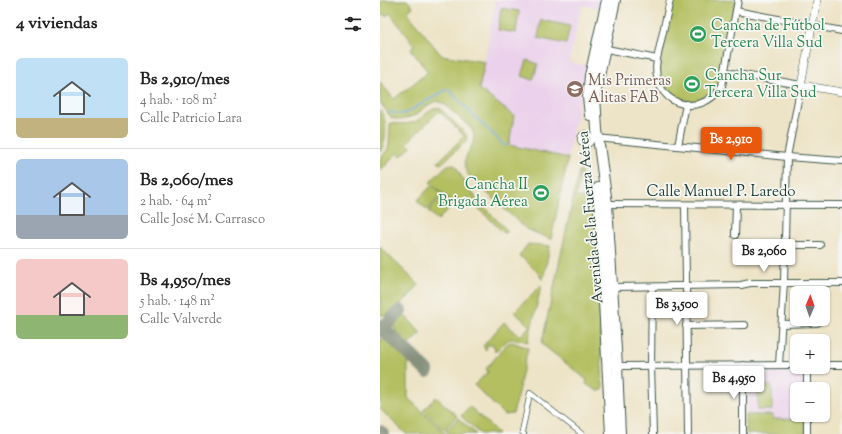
<!DOCTYPE html>
<html lang="es">
<meta charset="utf-8">
<style>
body{margin:0;font-family:"Sorts Mill Goudy",serif;background:#f2f2f2;color:#222;height:100vh;display:flex;flex-direction:column;font-size:15px;white-space:nowrap}
*{box-sizing:border-box;margin:0}
p{font-size:13px;color:#767676}
.icon{flex:none;width:22px;height:22px;fill:none;stroke:currentColor;stroke-width:2;stroke-linecap:round;stroke-linejoin:round}
.map{position:relative;flex:1;overflow:hidden}
.panel{display:flex;flex-direction:column;background:#fff;width:380px}
.panel>*{flex:none}
.needle{width:26px;rotate:2deg}
.fabs{position:absolute;left:410px;top:286px;display:grid;gap:8px}
.fabs a{display:grid;place-items:center;width:40px;height:40px;border-radius:6px;background:#fff;box-shadow:0 1px 3px #0004;font-size:20px}
.price{position:absolute;translate:-50% -34px;padding:0 9px;border-radius:4px;background:#fff;color:#222;font-size:13px;line-height:26px;filter:drop-shadow(0 1px 2px #0008)}
.price::after{content:'';position:absolute;left:50%;top:24px;width:12px;height:9px;margin-left:-6px;background:inherit;clip-path:polygon(0 0,100% 0,50% 100%)}
.price.active{background:#ea580c;color:#fff}
ul{padding:0;list-style:none}
li{display:flex;align-items:center;gap:12px;height:100px;padding:0 16px}
li+li{border-top:1px solid #e0e0e0}
li span{display:grid;place-items:center;flex:none;width:112px;height:80px;border-radius:6px;color:#555}
li>.icon{margin-inline-start:auto}
span .icon{width:48px;height:48px;fill:#fffc;stroke-width:1}
li b{font-size:17px}
h2{display:flex;justify-content:space-between;align-items:center;height:48px;padding:0 16px;font-size:17px}
main{display:flex;flex:1;min-height:0}
.map>svg:first-child{display:block}
</style>
<main>
<section class="panel">
<h2>4 viviendas<svg class="icon" aria-label="filters" viewBox="0 0 24 24"><path d="M4 7h16M4 17h16"/><circle cx="9" cy="7" r="2"/><circle cx="15" cy="17" r="2"/></svg></h2>
<ul>
<li><span style="background:linear-gradient(#bfe0f5 75%,#c2b280 0)"><svg class="icon" aria-label="home" viewBox="0 0 24 24"><path d="M3 11l9-7 9 7M6 9v11h12V9"/></svg></span><div><b>Bs 2,910/mes</b><p>4 hab. · 108 m²</p><p>Calle Patricio Lara</p></div></li>
<li><span style="background:linear-gradient(#a9c7e8 70%,#9aa5b1 0)"><svg class="icon" aria-label="home" viewBox="0 0 24 24"><path d="M3 11l9-7 9 7M6 9v11h12V9"/></svg></span><div><b>Bs 2,060/mes</b><p>2 hab. · 64 m²</p><p>Calle José M. Carrasco</p></div></li>
<li><span style="background:linear-gradient(#f6c9c9 70%,#8fb573 0)"><svg class="icon" aria-label="home" viewBox="0 0 24 24"><path d="M3 11l9-7 9 7M6 9v11h12V9"/></svg></span><div><b>Bs 4,950/mes</b><p>5 hab. · 148 m²</p><p>Calle Valverde</p></div></li>
</ul>
</section>
<div class="map">
<svg width="462" height="434" viewBox="0 0 462 434">
<rect width="100%" height="100%" fill="#f6f6f2"/>
<filter id="ink" filterUnits="userSpaceOnUse"><feTurbulence type="fractalNoise" baseFrequency=".025" numOctaves="2"/><feDisplacementMap in="SourceGraphic" scale="8" xChannelSelector="R" yChannelSelector="G"/><feConvolveMatrix kernelMatrix="1 2 1 2 8 2 1 2 1" color-interpolation-filters="sRGB"/></filter>
<filter id="wash" filterUnits="userSpaceOnUse"><feTurbulence type="fractalNoise" baseFrequency=".012" numOctaves="4" result="noise"/><feDisplacementMap in="SourceGraphic" scale="16" xChannelSelector="R" yChannelSelector="G"/><feGaussianBlur stdDeviation="0.9" result="paint"/><feColorMatrix in="noise" values="0 0 0 0 0 0 0 0 0 0 0 0 0 0 0 0 0 1.4 0 .05"/><feComposite in="paint" operator="in"/></filter>
<g filter="url(#wash)">
<rect width="100%" height="100%" fill="#ede3c6"/>
<g fill="#ebd1eb">
<polygon points="116,0 221,0 219,8 202,5 189,62 207,66 187,158 129,145 99,89"/>
<polygon points="370,370 422,370 424,373 424,389 417,389 417,415 425,415 425,419 393,419 392,415 367,415 367,374 368,371"/>
</g>
<g fill="#b3bf61" stroke="#697e4a">
<path d="M3 0H27L33 7 27 12 61 55 105 62 99 89 134 116 129 145 188 158 171 239 146 229 90 177C73 156 103 146 91 128L64 104 57 101 45 107 36 115 21 120 12 118 9 115 0 102V82L14 99 48 72 31 50 34 45 10 13 6 16 0 13V2Z"/>
<path d="M293 0H356C352 20 348 40 344 60 343 68 342 77 339 84 329 109 290 104 281 81 279 75 279 69 280 62Z"/>
<polygon points="121,8 139,11 136,33 118,30"/>
<polygon points="161,20 190,26 186,44 158,38"/>
<polygon points="147,60 158,64 153,80 142,76"/>
<path d="M58 108 61 109 86 134 87 138 85 142 61 164 58 162 84 136 59 111 27 143 31 147 21 156 17 153 0 171V159L8 149 9 144 10 124 11 123C20 124 30 125 38 120 45 116 49 109 58 108Z"/>
<path d="M0 110C8 121 7 140 0 152Z"/>
<path d="M71 164 76 166C88 193 108 211 128 231L124 233 87 197 77 206 50 182 66 166Z"/>
<polygon points="199,171 202,172 196,197 214,198 223,390 218,391 206,384 207,380 163,345 162,342"/>
<polygon points="52,185 62,194 47,210 37,201"/>
<polygon points="63,195 73,204 58,220 48,211"/>
<polygon points="148,244 170,246 163,280 160,277 160,275 143,258 141,258 139,256"/>
<path d="M0 247 39 285C31 293 12 318 0 315Z"/>
<path d="M161 285V287L148 342C128 337 130 337 115 352L114 345H107L106 350 103 346 124 322 140 336 150 326 134 312Z"/>
<path d="M24 315 41 333 28 345C24 341 22 334 16 332L14 325Z"/>
<polygon points="0,339 7,341 10,345 15,347 28,360 28,398 66,434 26,434 0,409"/>
<polygon points="132,342 148,348 133,414 124,415 94,385 108,372 106,369 128,343"/>
<rect x="378" y="386" width="14" height="24"/>
<polygon points="56,397 77,416 64,430 43,410"/>
<polygon points="90,407 118,433 117,434 100,434 81,416"/>
<polygon points="366,415 393,415 393,419 425,419 425,434 366,434"/>
<polygon points="78,418 96,434 69,434 66,431"/>
</g>
<g fill="none" stroke-linecap="round" stroke-linejoin="round">
<polyline stroke="#6ba6dc" stroke-width="1.5" points="9,112 20,114 26,113 66,90 69,90 92,114 124,145 127,146"/>
<g stroke="#86907d" stroke-width="14">
<polyline points="0,326 47,371"/>
<polyline points="0,331 20,311"/>
<polyline points="0,432 2,434"/>
</g>
</g>
</g>
<g filter="url(#ink)">
<g fill="none" stroke-linecap="round" stroke-linejoin="round">
<g stroke="#3e564a" stroke-width="6">
<g id="pedestrian">
<circle cx="206" cy="139" r="6"/>
<polyline points="144,434 142,432 150,393 202,434"/>
</g>
</g>
<g stroke="#3e564a" stroke-width="8">
<g id="minor">
<path d="M290 0 277 59C269 103 319 122 342 86L358 0"/>
<polyline points="356,11 462,31"/>
<polyline points="222,48 277,59"/>
<polyline points="346,72 421,85 407,157 404,282 399,365"/>
<polyline points="217,138 407,157 462,161"/>
<polyline points="298,146 306,104"/>
<polyline points="225,204 462,205"/>
<polyline points="305,205 308,434"/>
<polyline points="355,235 356,205"/>
<polyline points="405,245 440,245"/>
<polyline points="232,287 361,285 370,283 462,283"/>
<polyline points="272,287 271,366 273,434"/>
<polyline points="402,324 437,323"/>
<polyline points="306,326 365,325"/>
<polyline points="363,365 363,434"/>
<polyline points="443,365 462,365"/>
<polyline points="235,366 417,365"/>
<polyline points="427,367 427,389"/>
<polyline points="427,415 427,434"/>
</g>
</g>
<g stroke="#3e564a" stroke-width="8">
<polyline id="tertiary" points="437,0 421,85 462,92"/>
</g>
<g stroke="#3e564a" stroke-width="12">
<g id="trunk">
<polyline points="235,0 215,95 217,130 227,204 237,366 240,434"/>
<polyline points="210,115 208,97 210,76 227,0"/>
<polyline points="218,188 231,434"/>
</g>
</g>
<use href="#pedestrian" stroke="#fff" stroke-width="4.5"/>
<use href="#minor" stroke="#fff" stroke-width="6"/>
<use href="#tertiary" stroke="#fff" stroke-width="7"/>
<use href="#trunk" stroke="#fff" stroke-width="10"/>
</g>
</g>
<defs>
<g id="stadium-disc" transform="scale(0.9)"><circle r="9.5" fill="#2e9e5b" stroke="#f6f6f2"/><path d="M0-5a6.5 5 0 1 0 0 10a6.5 5 0 1 0 0-10ZM-3.5-1.8h7v3.6h-7Z" fill="#fff"/></g>
<g id="school-disc" transform="scale(0.9)"><circle r="9.5" fill="#8d6e63" stroke="#f6f6f2"/><path d="M0-5L7-2L0 1L-7-2ZM-4 1L0 2.5L4 1V4Q0 6-4 4Z" fill="#fff"/></g>
</defs>
<g fill-rule="evenodd">
<use href="#stadium-disc" x="318" y="34"/>
<use href="#stadium-disc" x="312" y="84"/>
<use href="#school-disc" x="195" y="89"/>
<use href="#stadium-disc" x="161" y="193"/>
</g>
<g text-anchor="middle" stroke-width="3.5" stroke-linejoin="round" paint-order="stroke">
<g font-size="15" fill="#27864d" stroke="#f6f6f2" text-anchor="start">
<text x="331" y="30">Cancha de Fútbol<tspan x="331" dy="17">Tercera Villa Sud</tspan></text>
<text x="325" y="80">Cancha Sur<tspan x="325" dy="17">Tercera Villa Sud</tspan></text>
<text x="148" y="189" text-anchor="end">Cancha II<tspan x="148" dy="17">Brigada Aérea</tspan></text>
</g>
<g font-size="15" fill="#785e54" stroke="#f6f6f2" text-anchor="start">
<text x="208" y="85">Mis Primeras<tspan x="208" dy="17">Alitas FAB</tspan></text>
</g>
<g font-size="15" fill="#1f3d34" stroke="#f6f6f2">
<text x="341" y="196">Calle Manuel P. Laredo</text>
<text transform="translate(210 217) rotate(-95)" y="5">Avenida de la Fuerza Aérea</text>
</g>
</g>
</svg>
<div class="fabs">
<a><svg class="needle" viewBox="-14 -14 28 28"><path d="M0-13l5 13h-10z" fill="#e53935"/><path d="M0 13l5-13h-10z" fill="#767676"/></svg></a>
<a>+</a>
<a>−</a>
</div>
<b class="price active" style="left:351px;top:161px">Bs 2,910</b>
<b class="price" style="left:384px;top:273px">Bs 2,060</b>
<b class="price" style="left:297px;top:326px">Bs 3,500</b>
<b class="price" style="left:354px;top:400px">Bs 4,950</b>
</div>
</main>
